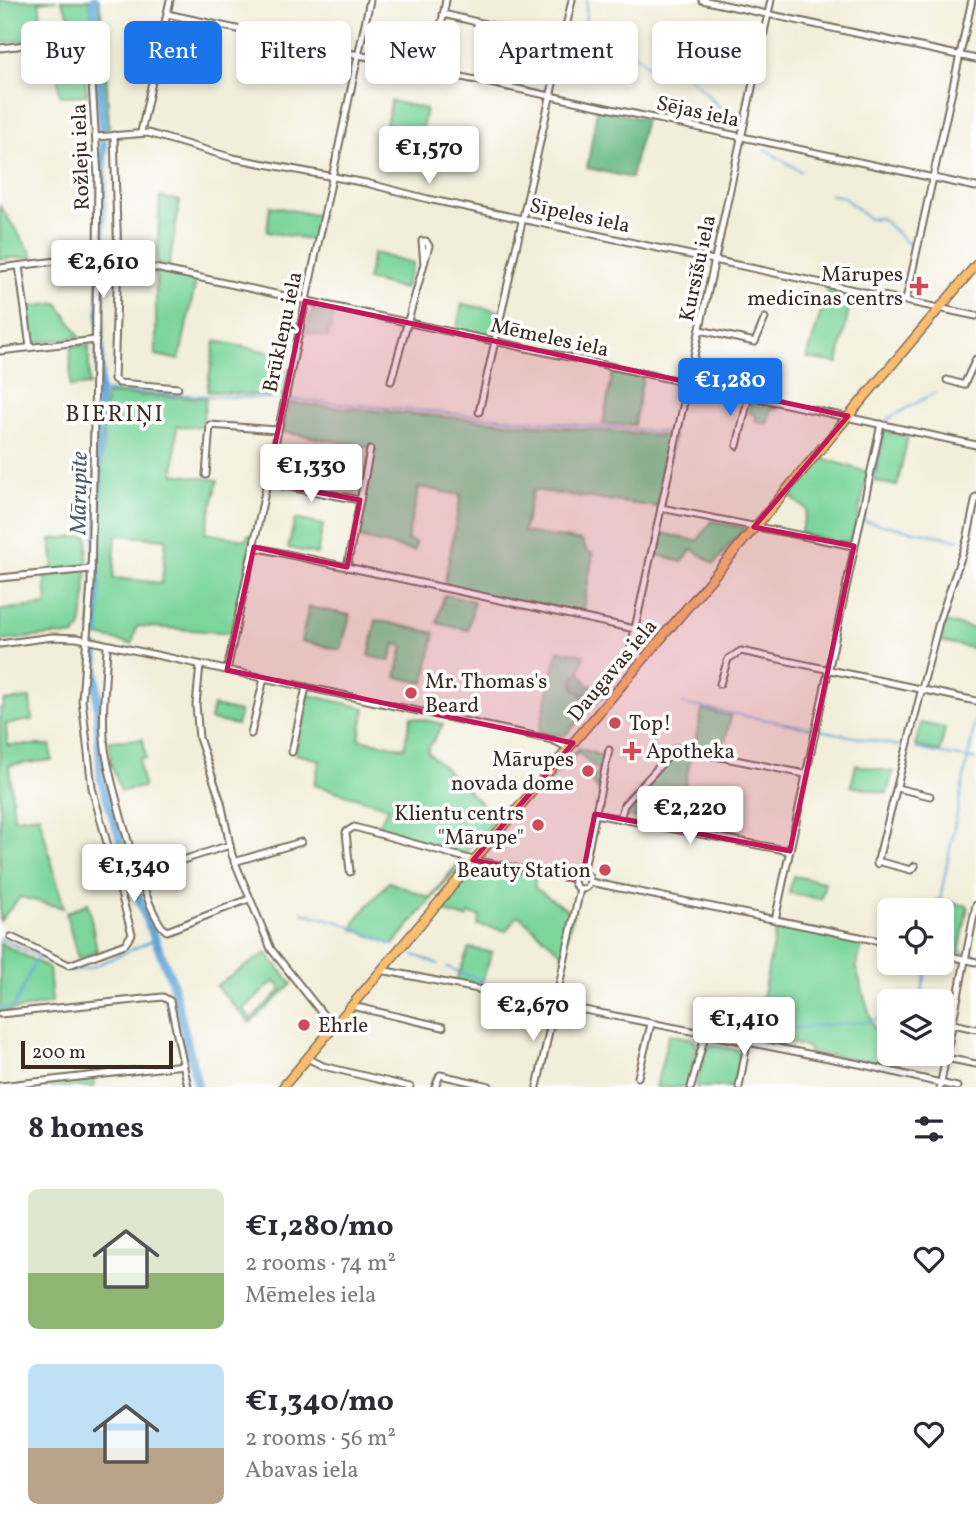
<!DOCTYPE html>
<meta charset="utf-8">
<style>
body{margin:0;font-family:Vollkorn,serif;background:#f7f7f7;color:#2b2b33;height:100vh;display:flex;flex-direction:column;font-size:26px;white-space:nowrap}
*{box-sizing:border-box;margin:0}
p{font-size:23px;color:#7c7c81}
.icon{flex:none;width:38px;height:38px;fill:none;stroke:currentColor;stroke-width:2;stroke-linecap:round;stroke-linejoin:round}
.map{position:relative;height:1087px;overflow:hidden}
.side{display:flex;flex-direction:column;background:#fff;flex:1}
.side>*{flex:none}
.banner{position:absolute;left:21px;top:21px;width:934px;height:63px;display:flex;gap:14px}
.controls{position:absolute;left:877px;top:898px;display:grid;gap:14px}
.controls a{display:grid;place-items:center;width:77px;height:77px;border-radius:10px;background:#fff;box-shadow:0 4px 10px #0003;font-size:35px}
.scale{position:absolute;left:21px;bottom:18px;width:152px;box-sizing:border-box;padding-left:7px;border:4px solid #3b2a1e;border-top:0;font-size:19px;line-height:24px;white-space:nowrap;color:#3b2a1e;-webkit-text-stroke:5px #fff;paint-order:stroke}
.price{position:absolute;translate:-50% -60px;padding:0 16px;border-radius:7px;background:#fff;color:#222;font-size:23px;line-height:46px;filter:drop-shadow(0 2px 4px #0008)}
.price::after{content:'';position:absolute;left:50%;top:42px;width:21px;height:16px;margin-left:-10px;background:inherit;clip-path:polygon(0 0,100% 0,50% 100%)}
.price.selected{background:#1a73e8;color:#fff}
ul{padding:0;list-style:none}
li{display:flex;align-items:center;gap:21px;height:175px;padding:0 28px}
li span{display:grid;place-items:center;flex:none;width:196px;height:140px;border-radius:10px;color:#555}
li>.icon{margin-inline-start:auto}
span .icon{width:84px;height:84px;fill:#fffc;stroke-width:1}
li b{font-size:30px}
h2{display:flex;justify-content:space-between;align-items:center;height:84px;padding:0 28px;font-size:30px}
.pill{padding:0 24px;border-radius:10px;background:#fff;box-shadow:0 4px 10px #0003;font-size:24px;line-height:63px}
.pill.selected{background:#1a73e8;color:#fff}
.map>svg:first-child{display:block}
</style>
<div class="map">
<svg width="976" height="1087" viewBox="0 0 976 1087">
<rect width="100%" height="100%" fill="#fff"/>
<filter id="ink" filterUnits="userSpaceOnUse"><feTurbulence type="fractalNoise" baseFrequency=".0143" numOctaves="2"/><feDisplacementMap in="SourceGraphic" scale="14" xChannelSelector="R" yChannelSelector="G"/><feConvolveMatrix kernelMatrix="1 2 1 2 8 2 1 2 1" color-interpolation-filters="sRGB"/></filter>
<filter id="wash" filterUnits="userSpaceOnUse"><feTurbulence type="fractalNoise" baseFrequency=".00686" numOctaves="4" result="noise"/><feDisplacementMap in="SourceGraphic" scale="28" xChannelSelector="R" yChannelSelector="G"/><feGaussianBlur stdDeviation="1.57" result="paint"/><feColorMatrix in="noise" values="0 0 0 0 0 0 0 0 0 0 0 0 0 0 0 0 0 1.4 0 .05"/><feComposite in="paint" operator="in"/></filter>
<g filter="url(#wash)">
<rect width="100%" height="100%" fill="#f1eed9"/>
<g fill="#7bd59b" stroke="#5b805c" stroke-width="2" fill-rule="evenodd">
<polygon points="0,0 57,0 39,2 44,38 0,43"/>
<polygon points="61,0 90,0 94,34 79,35"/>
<polygon points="84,69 87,95 60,96 57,72"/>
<polygon points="391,101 426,109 421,133 386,125"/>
<polygon points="160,197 180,201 169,266 157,264"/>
<polygon points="0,206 34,257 0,259"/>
<polygon points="270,206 321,216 313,240 267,232"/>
<polygon points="373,253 413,263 404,289 367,280"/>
<polygon points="156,272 196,281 179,360 156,355"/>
<polygon points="828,289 852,294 838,363 807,358"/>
<polygon points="58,303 80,337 34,343 31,340 28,307"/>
<polygon points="462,304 500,311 491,339 456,331"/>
<polygon points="313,309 334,313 328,337 305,332"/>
<polygon points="215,341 289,356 280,397 207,391"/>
<polygon points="89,345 89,385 70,387 71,347"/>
<polygon points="613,370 643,377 634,425 603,424"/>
<path d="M106 394 206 398 202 427 177 426 174 474 218 480 205 533 246 540 248 535 253 536 231 633 137 626 132 644 93 635 94 628 90 627ZM116 535 166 539 162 583 113 578Z"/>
<polygon points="751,399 778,405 777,409 771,408 767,424 755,421 756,415 748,413"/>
<polygon points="289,403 674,437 657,507 533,490 523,532 582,541 587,551 593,554 583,610 577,615 444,586 461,495 419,487 407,540 416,543 414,551 355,537 373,448 283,432"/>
<polygon points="885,431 908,436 897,486 874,481"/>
<polygon points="821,458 868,472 853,538 844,543 800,534 807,510 790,496"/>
<polygon points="295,519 323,525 317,554 288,548"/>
<polygon points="712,521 745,528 714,564 692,549 682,562 655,554 661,533 697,541"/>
<polygon points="88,536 85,603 80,631 76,631 75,636 52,635 0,641 0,610 47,605 44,570 54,568 51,539"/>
<polygon points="444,595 474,601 468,630 437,623"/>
<polygon points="309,607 350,615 341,650 301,641"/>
<polygon points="376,620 435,633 424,683 396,677 403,646 395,644 390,661 369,656"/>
<polygon points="945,622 976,629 976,649 940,641"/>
<polygon points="558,650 584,655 580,671 576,675 581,696 599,700 564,736 539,732"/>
<polygon points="309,695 365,708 359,739 404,748 411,717 443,724 427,751 496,818 464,854 377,826 389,807 314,785 320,760 295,754"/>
<polygon points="30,698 32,720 6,724 7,745 50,745 52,760 9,765 14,818 39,815 64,908 20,897 0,921 0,708 4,707 3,701"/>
<polygon points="213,706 240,712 237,725 210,720"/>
<polygon points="702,710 731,716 722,753 694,748"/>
<polygon points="921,723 945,728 940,752 915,746"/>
<polygon points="143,739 146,758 139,759 143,787 121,791 111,763 109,741"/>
<polygon points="579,748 604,757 598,789 591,781 599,771 578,752 546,785"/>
<polygon points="679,752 691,755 677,825 623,816 623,810"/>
<polygon points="856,765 893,772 887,793 851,786"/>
<polygon points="457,858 463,861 393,945 353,929 357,918 389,882 430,898 458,863"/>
<polygon points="477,866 535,876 535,888 573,914 562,960 562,953 518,915 506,931 478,925 480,916 469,914 467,918 438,910"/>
<polygon points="793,876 825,882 821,899 789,893"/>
<polygon points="937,900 968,906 959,953 942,949 942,910 935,910"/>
<polygon points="88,903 97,951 78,959 66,913"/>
<polygon points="777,925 863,943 856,968 874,1029 885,1027 882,1062 893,1054 902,1054 898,1066 809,1052 808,1047 782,1041 781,1046 753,1042"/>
<polygon points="0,943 49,968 52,1003 0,1013"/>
<polygon points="469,948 492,952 481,985 456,981"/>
<path d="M266 953 292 984 250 1023 216 986ZM274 981 282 989 251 1019 244 1009Z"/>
<polygon points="669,1034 693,1039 697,1046 686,1087 656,1087"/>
<polygon points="711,1045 736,1050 740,1056 733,1087 696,1087 706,1049"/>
<polygon points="94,1078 95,1087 15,1087"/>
</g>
<g fill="#64b683" stroke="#507050" stroke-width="2">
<polygon points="90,0 99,0 105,38 109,127 100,133"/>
<polygon points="597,109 645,119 631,178 587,168"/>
<polygon points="580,671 588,685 610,687 599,700 590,700 574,689 573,680"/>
</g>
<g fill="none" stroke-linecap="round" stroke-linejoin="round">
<g stroke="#62a7d8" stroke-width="2">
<polyline points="587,0 585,25 588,29 642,59 647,66 662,70 667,66 680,70 695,82"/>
<polyline points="698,85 739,128"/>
<polyline points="765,149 800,171"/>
<polyline points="829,194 843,197 869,219 881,218 913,248"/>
<polyline points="948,290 950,284"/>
<polyline points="100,391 279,399"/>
<polyline points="287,399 673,433"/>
<polyline points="886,420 936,392"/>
<polyline points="884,428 863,521 960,540"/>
<polyline points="683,704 810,728"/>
<polyline points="819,730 899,746"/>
<polyline points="916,749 976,760"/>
<polyline points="938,910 976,717"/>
<polyline points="303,913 339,922 393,945"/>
<polyline points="0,938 71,972 92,967 156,939"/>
<polyline points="942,948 963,952"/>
<polyline points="972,954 976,955"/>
<polyline points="414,955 438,964"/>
<polyline points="447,967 482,981"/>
<polyline points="489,984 553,999"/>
<polyline points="561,1001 637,1016"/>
<polyline points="920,1001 928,962"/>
<polyline points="0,1008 14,1007 37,958"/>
<polyline points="645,1018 750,1039 760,1038 769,1030 866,1022 889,1016"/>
</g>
<g stroke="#62a7d8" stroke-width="9">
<polyline points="94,0 102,128"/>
<polyline points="96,634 103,143"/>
<polyline points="95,648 101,779 143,910 172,981 198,1087"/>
</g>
</g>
</g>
<g filter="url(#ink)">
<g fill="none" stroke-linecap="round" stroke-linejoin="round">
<g stroke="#7b6f5f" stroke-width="9">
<g id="street">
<polyline points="702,0 976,59"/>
<polyline points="167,14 976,187"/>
<polyline points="443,14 562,42"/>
<polyline points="0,48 76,39 83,40 90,51 98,177 97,256 91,584 82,700 92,788 132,934 125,944 69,965 11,937"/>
<polyline points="433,71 446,0"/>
<polyline points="141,132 170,0"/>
<polyline points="114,135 118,260 114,379 119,383 178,388"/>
<polyline points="96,137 148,133 233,158 366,183 428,199 976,316"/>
<polyline points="118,260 976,445"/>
<polyline points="19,266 30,347"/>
<polyline points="0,268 97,256"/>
<polyline points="906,300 972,0"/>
<polyline points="700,330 755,342 765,318"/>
<polyline points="0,351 96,340"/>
<polyline points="947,380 964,385 976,359"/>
<polyline points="391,381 429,246 426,241 422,241 424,264"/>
<polyline points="479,412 572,0"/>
<polyline points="737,446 749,395"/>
<polyline points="206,475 210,425 277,430"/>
<polyline points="267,483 360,500"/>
<polyline points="661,508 854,546"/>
<polyline points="254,547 635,629"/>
<polyline points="347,567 370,450"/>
<polyline points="0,578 91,569"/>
<polyline points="0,644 52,637 77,638 553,740 568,748"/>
<path d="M107 645C106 678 101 715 105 748 108 775 147 922 167 931L249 899"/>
<polyline points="643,660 631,647 771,0"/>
<polyline points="200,665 196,705 199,738 221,802 232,855 271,949 333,1027"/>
<polyline points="227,670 370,0"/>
<polyline points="720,684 728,659 741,651 976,701"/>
<polyline points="251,734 264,678"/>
<polyline points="292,752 306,687"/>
<polyline points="897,788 930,796"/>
<polyline points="595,814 790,851"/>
<polyline points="620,819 624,805 676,748 805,774"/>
<polyline points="877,861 911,870 915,866"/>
<polyline points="234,862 301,842"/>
<polyline points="877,864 939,622 967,540 976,497"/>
<polyline points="350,872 346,832 354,827 473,860 574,879"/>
<polyline points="583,873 609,750"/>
<circle cx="582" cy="881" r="8"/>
<polyline points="139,874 230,845"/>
<polyline points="590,882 889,943"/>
<polyline points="775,920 881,424"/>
<polyline points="942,954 976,962"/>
<polyline points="381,970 864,1065 957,1087"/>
<polyline points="352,1006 443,1027"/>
<polyline points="0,1014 163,997 170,1001 188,1087"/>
<polyline points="953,1024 976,1029"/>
<polyline points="307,1058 323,1066 410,1087"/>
<polyline points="946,1058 976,1064"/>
<polyline points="638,1077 651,1024"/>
<polyline points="0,1086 184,1065"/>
<polyline points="435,1087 440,1075 489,1086"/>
<polyline points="537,1087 580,889"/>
<polyline points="691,1087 705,1035"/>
<polyline points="739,1087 747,1044"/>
<polyline points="940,1087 976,905"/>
</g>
</g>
<g stroke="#7b6f5f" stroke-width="11">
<polyline id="primary" points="283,1087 976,265"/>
</g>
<use href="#street" stroke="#fff" stroke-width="5"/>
<use href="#primary" stroke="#fbbd6e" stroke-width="8"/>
</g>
</g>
<path fill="#c2185b" fill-opacity="0.2" stroke="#c2185b" stroke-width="5" stroke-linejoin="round" d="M305 301 848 416 754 527 854 546 790 851 595 814 583 873 574 879 473 860 573 743 227 670 254 547 347 567 360 500 267 483Z"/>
<g fill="#d1495b" stroke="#fff" stroke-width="2.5">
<path d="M915.5 275.5h7v7h7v7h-7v7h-7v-7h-7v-7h7z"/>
<circle cx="411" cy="693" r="7"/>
<circle cx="615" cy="723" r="7"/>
<path d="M628.5 740.5h7v7h7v7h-7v7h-7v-7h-7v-7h7z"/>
<circle cx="588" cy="771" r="7"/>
<circle cx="538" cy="825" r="7"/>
<circle cx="605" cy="870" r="7"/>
<circle cx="304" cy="1025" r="7"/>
</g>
<g text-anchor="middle" stroke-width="7" stroke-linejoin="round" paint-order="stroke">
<g font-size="21" fill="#3b2a1e" stroke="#fff">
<text transform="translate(698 111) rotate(12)" y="7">Sējas iela</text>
<text transform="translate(80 157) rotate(-92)" y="7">Rožleju iela</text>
<text transform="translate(580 215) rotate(12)" y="7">Sīpeles iela</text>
<text transform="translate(697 268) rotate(-78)" y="7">Kursīšu iela</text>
<text transform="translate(282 332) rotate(-78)" y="7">Brūkleņu iela</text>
<text transform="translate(550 337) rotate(12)" y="7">Mēmeles iela</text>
<text transform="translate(612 670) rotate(-50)" y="7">Daugavas iela</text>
</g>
<g font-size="21" fill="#3b2a1e" stroke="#fff" text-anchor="end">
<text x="903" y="281">Mārupes<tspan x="903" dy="24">medicīnas centrs</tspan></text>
<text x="425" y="688" text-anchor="start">Mr. Thomas's<tspan x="425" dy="24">Beard</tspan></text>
<text x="629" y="730" text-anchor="start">Top!</text>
<text x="646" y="758" text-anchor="start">Apotheka</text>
<text x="574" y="766">Mārupes<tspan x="574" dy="24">novada dome</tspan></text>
<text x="524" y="820">Klientu centrs<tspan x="524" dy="24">"Mārupe"</tspan></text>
<text x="591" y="877">Beauty Station</text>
<text x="318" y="1032" text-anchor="start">Ehrle</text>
</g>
<g font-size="23" letter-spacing="2" fill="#3b2a1e" stroke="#fff">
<text x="115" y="421">BIERIŅI</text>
</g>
<g font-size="23" font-style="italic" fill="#4b5c68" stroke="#fff">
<text transform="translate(78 493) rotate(-89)" y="8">Mārupīte</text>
</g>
</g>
</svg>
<div class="controls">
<a><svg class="icon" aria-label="locate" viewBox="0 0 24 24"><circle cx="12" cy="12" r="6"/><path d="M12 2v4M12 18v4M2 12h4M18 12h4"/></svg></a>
<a><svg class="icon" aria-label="layers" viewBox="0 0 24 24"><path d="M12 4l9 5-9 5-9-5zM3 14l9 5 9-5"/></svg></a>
</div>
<div class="scale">200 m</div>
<b class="price" style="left:429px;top:186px">€1,570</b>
<b class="price" style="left:103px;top:300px">€2,610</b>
<b class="price selected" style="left:730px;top:418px">€1,280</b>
<b class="price" style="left:311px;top:504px">€1,330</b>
<b class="price" style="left:690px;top:846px">€2,220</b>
<b class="price" style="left:134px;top:904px">€1,340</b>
<b class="price" style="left:533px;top:1043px">€2,670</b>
<b class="price" style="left:744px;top:1057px">€1,410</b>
<div class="banner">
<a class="pill">Buy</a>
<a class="pill selected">Rent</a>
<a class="pill">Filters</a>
<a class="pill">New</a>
<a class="pill">Apartment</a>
<a class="pill">House</a>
</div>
</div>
<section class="side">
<h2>8 homes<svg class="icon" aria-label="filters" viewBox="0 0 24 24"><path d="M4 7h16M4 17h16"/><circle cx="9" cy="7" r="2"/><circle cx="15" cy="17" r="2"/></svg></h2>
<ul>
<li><span style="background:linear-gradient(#dfe7d0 60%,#8fb573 0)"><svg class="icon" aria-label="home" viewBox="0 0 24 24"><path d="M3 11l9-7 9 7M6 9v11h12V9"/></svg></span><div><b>€1,280/mo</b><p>2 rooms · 74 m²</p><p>Mēmeles iela</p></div><svg class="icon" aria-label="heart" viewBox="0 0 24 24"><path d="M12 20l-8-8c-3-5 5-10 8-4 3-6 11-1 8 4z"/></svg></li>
<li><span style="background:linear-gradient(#bfe0f5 60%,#b9a48a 0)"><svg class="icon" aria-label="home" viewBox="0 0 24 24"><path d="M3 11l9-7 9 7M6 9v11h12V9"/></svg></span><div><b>€1,340/mo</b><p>2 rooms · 56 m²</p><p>Abavas iela</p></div><svg class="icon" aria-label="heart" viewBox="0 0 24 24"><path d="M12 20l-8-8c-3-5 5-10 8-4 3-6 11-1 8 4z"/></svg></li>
</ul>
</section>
